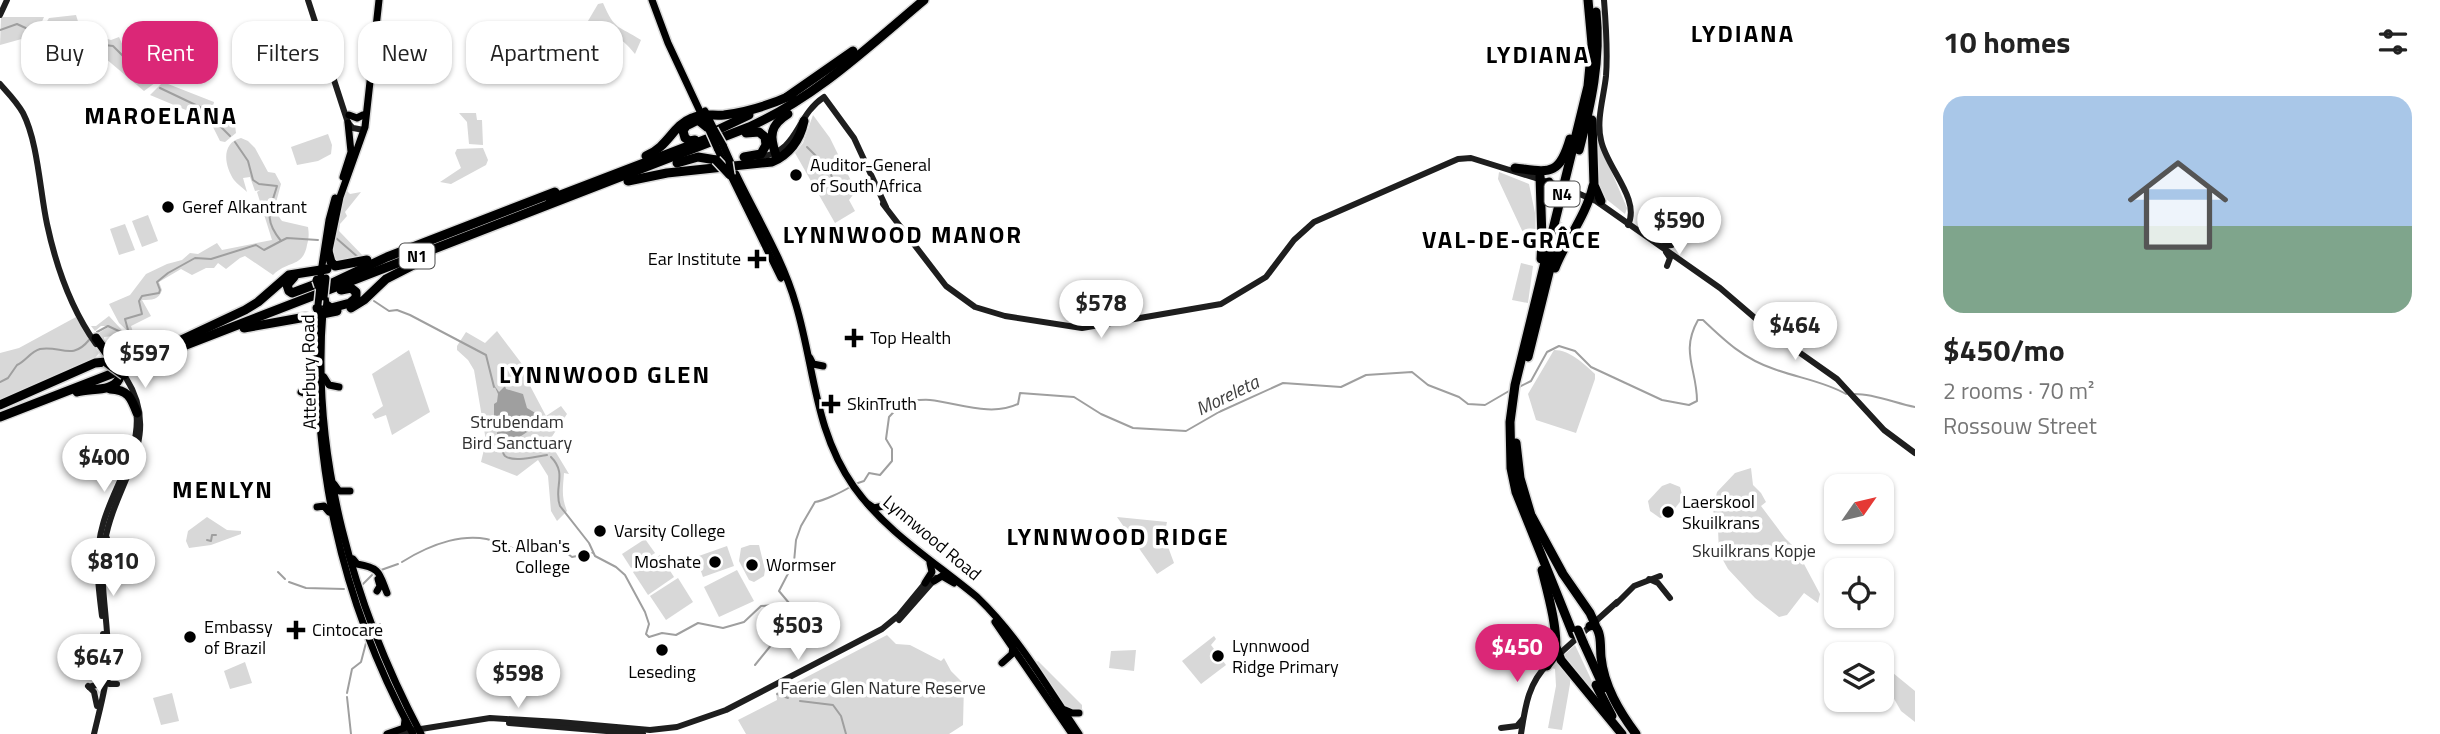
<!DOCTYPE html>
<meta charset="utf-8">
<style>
body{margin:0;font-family:"Titillium Web",sans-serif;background:#f6f6f6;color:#222;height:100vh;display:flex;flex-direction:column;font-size:26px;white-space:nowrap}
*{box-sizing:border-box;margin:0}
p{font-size:23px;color:#767676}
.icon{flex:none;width:38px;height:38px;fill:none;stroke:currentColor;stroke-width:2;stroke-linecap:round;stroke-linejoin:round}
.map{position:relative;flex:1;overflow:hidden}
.sheet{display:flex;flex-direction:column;background:#fff;width:525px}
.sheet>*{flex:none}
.hud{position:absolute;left:21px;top:21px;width:665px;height:63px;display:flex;gap:14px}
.needle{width:46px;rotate:56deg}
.buttons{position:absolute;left:1824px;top:474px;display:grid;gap:14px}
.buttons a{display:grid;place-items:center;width:70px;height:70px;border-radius:14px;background:#fff;box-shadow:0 2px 5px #0004;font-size:35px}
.price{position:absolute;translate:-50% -60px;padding:0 16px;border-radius:24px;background:#fff;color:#222;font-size:23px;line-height:46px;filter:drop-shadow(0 2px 4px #0008)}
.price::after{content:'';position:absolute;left:50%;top:42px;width:21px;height:16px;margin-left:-10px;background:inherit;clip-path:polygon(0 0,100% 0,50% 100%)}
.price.active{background:#db2777;color:#fff}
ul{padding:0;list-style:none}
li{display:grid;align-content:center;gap:14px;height:371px;padding:0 28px}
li+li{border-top:2px solid #e0e0e0}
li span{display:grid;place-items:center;height:217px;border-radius:21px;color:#555}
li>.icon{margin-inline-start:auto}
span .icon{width:126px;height:126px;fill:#fffc;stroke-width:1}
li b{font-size:30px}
h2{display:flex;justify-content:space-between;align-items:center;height:84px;padding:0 28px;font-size:30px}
.pill{padding:0 24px;border-radius:21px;background:#fff;box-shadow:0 2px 5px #0004;font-size:24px;line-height:63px}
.pill.active{background:#db2777;color:#fff}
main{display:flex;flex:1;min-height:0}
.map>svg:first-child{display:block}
</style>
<main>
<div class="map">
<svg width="1915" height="734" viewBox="0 0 1915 734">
<rect width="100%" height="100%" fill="#fff"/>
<g fill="#d8d8d8">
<path d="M603 3C615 31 618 25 641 40L635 54C621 36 607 29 585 26L598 4Z"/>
<polygon points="76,15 81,31 111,40 119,37 124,48 159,80 144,91 105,58 40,38 41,31 49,18"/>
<polygon points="1,17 44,17 36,35 0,45"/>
<polygon points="163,82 214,102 213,107 234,117 236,133 225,142 220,141 213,127 205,118 150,95"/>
<polygon points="459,113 476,113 477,120 482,120 483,145 469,144 467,122"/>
<polygon points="813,115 830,138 856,191 849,200 855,211 835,223 795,153 803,143"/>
<polygon points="328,134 332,145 331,154 318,161 297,165 291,147"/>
<path d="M241 138 248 141 255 148 268 172 275 173 281 184 274 210 282 221 308 227C309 234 309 238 307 245 303 268 288 260 273 275L245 256 240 258 226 269 218 263 214 268H206L192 275 181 269 159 282 162 290C159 300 152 300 142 300L151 316 131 326 135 338 119 323 109 304 130 295 146 274 167 264 182 260 190 253 198 254 217 243 222 250 272 240 257 192 260 190 255 191 250 177 243 178 247 192C243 188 237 184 234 180 224 165 221 143 241 138Z"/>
<polygon points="1598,140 1627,208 1625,214 1601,195 1598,187 1595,141"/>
<polygon points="483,148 488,160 486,165 451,184 440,182 461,168 455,153 457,149"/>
<polygon points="1499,172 1529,184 1535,213 1536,251 1526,246 1526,239 1498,179"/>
<polygon points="346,190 350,194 361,192 345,212 347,216 340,224 339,231 366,259 337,265 332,259 341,201"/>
<polygon points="148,215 158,241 142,247 132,221"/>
<polygon points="125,224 135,250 119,255 110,229"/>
<polygon points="1521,263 1533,266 1528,303 1512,300"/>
<polygon points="109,316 131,340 113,336 104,337 104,343 97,334 110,326 101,326 95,331 91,326 96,326"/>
<polygon points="76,317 99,353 95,358 0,402 0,353 19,348"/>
<path d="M497 331 531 376 527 380 546 416 561 406 567 414 549 441 569 474 564 473C563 488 561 497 567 511L557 521 551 511 548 476 538 460 517 476 481 462 486 441 474 370 468 360 457 350V346L466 332 485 343Z"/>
<polygon points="409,350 430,412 392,435 386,415 375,419 372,414 383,406 372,374"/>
<path d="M1554 350C1570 350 1584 364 1595 374V379L1576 433 1536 420 1528 394Z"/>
<polygon points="1751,468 1753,485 1761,493 1766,502 1761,506 1785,538 1796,549 1820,594 1818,603 1804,593 1787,615 1779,617 1755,598 1728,569 1719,553 1718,529 1713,510 1717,492 1735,473"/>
<polygon points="1670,483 1680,487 1683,498 1669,516 1660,518 1650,511 1648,501 1662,486"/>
<polygon points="207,517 227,530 241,531 241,534 211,545 189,548 186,541 188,531"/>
<polygon points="1117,517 1167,522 1164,536 1174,563 1157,574"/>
<polygon points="645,539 655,553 631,568 622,554"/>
<polygon points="750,545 759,545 765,570 764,576 754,582 749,580 739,561 741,548"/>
<polygon points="727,546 734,566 703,577 696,557"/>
<polygon points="660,555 674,577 648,595 633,572"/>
<polygon points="737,570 754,601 719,617 704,587"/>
<polygon points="678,578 693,602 666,620 650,596"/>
<polygon points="887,635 896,644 910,645 941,661 944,658 951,671 964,684 963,725 949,734 746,734 738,720 777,700 776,693"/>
<polygon points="1214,636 1216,639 1211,645 1226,665 1201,684 1182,661"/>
<polygon points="1575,645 1604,707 1566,661 1565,654"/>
<polygon points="1136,650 1134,671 1109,668 1111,651"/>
<polygon points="1038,661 1082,705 1082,709 1075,712 1065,708 1035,663"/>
<polygon points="245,662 252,683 230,689 224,671"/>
<polygon points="1558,662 1570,676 1570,684 1562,730 1548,728 1556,686 1555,669 1552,668"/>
<polygon points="1881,668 1893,673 1915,691 1915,722 1901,711 1881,676"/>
<polygon points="172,693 179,721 161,725 153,698"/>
</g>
<polygon fill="#9f9f9f" points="494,385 499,392 505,386 506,389 523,394 527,408 537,414 542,422 503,448 494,417 494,404 497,402 498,394"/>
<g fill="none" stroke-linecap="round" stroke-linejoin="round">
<g stroke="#9f9f9f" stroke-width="2">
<polyline points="43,28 71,41 113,46 146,79 153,83"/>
<polyline points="0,30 17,24 30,30 39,28"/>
<polyline points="160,88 202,108 230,136"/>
<path d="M235 142 248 161 253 180 259 184 277 186C270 210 263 219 281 241L287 238 318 240"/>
<polyline points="807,147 828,168 832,177 830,181"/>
<polyline points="336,238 359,258"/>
<polyline points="374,301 389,311 397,310 410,315 486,355 494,387"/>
<polyline points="97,332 108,326 123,333 128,330 125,319 142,314 139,301 142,296 159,293 160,290 157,282 168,273 195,258 211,259 256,245 264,250 281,241"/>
<path d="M0 382 8 378 17 365C26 361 30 352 40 349 60 345 72 361 89 340"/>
<path d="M1517 388 1531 381 1547 352 1559 346 1575 351 1591 367 1662 400 1689 405 1697 401C1697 369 1680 352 1698 320H1703C1725 341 1744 359 1774 369 1798 378 1823 381 1846 394"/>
<path d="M1855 394C1875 394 1895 403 1915 407"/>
<path d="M498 433C500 440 501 452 505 456 514 463 537 456 547 455"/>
<path d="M551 457C568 474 553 488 560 506L589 543 595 556 616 567 625 575 645 612 649 624 646 634 649 637 662 633 676 635 698 623 723 628 744 622 761 606 788 604"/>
<path d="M855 484 864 481 869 473 880 475 892 461V449L886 439 889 417 903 402C912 401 922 399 930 400 958 403 991 417 1018 404L1020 393 1074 397 1101 414 1133 428 1186 431 1219 412 1283 383 1341 387 1366 375 1412 372 1428 385 1459 397 1468 404 1485 405 1509 391"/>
<polyline points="207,540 211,541 212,535 216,535"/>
<polyline points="502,544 522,552 538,542 548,542"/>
<polyline points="555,544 572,557 577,556"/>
<polyline points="580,555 592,553"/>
<path d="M402 562C429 545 468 529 499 543"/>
<polyline points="381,570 398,564"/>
<polyline points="278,572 285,579"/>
<polyline points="289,582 306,588 344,589"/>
<polyline points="363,584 372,575"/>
<polyline points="379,625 380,624"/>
<path d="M755 665 772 644 782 625 789 603 779 591 794 562 796 540 801 526 815 502C823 501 842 492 850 487"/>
<polyline points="347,693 352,669 361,662 366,643"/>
<polyline points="777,694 788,698"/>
<polyline points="347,697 351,734"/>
<polyline points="800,701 833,705 841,716 846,734"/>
</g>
<g stroke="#dbdbdb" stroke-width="10">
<g id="primary">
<polyline points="652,0 668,43 704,120"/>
<polyline points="705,111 714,129"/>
<polyline points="349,115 357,118 363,115"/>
<polyline points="723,145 731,163"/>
<polyline points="717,148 724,163"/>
<path d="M736 174C756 216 783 259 796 305 815 369 814 430 854 487 886 532 935 562 977 597 1019 637 1047 687 1079 734"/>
<polyline points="731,176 781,278"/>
<polyline points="343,177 351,152 348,123"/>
<polyline points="328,255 340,197 365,127 379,0"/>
<polyline points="321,272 329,220 335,198"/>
<path d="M318 305C311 461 339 597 413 734"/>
<path d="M323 311C311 457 353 605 421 734"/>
<polyline points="810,358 813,364 823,366"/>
<polyline points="324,377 329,385 339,387"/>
<polyline points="301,392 309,395 315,401"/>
<polyline points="334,484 339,491 350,491"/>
<polyline points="868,504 874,508 883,506"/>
<polyline points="317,507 324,506 329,512"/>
<path d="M353 559 357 564C381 568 379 573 387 593"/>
<polyline points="934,581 942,576 954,583"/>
<polyline points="925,583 932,572 930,563"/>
<polyline points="377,591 380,586 378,579"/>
<polyline points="995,622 1072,734"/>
<polyline points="1002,663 1012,654 1013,646"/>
<polyline points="1065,710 1072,713 1079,713"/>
<polyline points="387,734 404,728 405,720"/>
</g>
</g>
<g stroke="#dbdbdb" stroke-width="12">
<g id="motorway">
<polyline points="787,97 853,51"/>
<polyline points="1592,120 1594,185 1601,201"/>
<polyline points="711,133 749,115"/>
<polyline points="695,140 690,141 685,138 683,131 686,126 698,120 708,128"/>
<path d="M1579 150C1591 104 1601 60 1596 12"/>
<path d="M776 155C769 136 770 125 788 114"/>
<path d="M646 156C669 146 672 126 692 118 703 113 712 116 724 115 748 112 770 105 792 95"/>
<polyline points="744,157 761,154 766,145 765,137 759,132 746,133"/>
<polyline points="677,163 698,157 716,160"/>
<path d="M1515 168C1549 172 1559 177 1570 139"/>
<polyline points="1540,176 1542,240 1541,259"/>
<path d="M628 181 667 173 772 162C790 154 800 140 804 121"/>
<polyline points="1549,182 1542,187 1545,201 1553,202 1558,192"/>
<polyline points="550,199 717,135"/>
<polyline points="328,251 331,262 335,266 367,260"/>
<path d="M1555 268C1566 240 1586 216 1593 186"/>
<polyline points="294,277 287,285 289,291 292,293 324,281"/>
<polyline points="330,284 387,257 555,192"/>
<polyline points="324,297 325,304 331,308 350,303 356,298 356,292 351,288 341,290"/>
<polyline points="317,308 322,314 337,311"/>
<polyline points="351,308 364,300 386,279 429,257"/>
<polyline points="244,328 306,317 312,320 316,331"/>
<polyline points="96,338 111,359"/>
<polyline points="162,349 245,310 258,302 289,275 327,269"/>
<polyline points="1528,357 1560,228"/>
<path d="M110 389C128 390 131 397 137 413"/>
<path d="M77 392C90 388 113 392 119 379"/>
<polyline points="0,405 95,363 106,362"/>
<path d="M0 417 749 127C816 97 868 47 924 0"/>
<polyline points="1516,443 1520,478 1533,522"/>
<polyline points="1532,517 1563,574 1590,613 1595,624"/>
<path d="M1542 570C1547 590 1559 632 1555 652 1554 658 1550 661 1547 666"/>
<path d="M1590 626 1594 625C1602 632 1600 647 1601 657 1604 686 1619 711 1636 734"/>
<polyline points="1573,634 1516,492 1511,468 1510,422 1515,385 1588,86 1592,44 1588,0"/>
<polyline points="1583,642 1604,688"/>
<polyline points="1556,647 1561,660 1622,734"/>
<polyline points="1596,685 1612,716"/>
</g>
</g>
<g stroke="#1e1e1e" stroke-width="6">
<polyline points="308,0 348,123 353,128 364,130"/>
<path d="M1604 0C1606 25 1608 50 1606 76 1604 96 1596 120 1601 140 1606 167 1641 199 1628 225"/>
<polyline points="0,15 7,0"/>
<path d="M0 84C8 93 17 102 23 113 38 142 40 192 47 224 56 266 71 309 96 344"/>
<path d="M759 157C800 152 794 117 824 97L854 138 886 207"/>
<polyline points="1575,192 1596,201 1720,288 1776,336 1837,379 1884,430 1915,453"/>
<polyline points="883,204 946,286 975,307 1005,316 1082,328 1221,304 1266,277 1294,240 1314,222 1458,159 1471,158 1558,185"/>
<polyline points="1663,246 1672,245 1675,238"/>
<polyline points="1666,252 1670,258 1667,266"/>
<polyline points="107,538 108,546 117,551"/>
<polyline points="1649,579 1658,583 1670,598"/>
<polyline points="1616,604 1634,586 1660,576"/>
<path d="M102 616C98 585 94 555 103 524 113 487 142 450 136 410"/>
<polyline points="899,620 936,578"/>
<polyline points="1556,657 1617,602"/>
<polyline points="103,669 103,634"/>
<polyline points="107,680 109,684 117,684"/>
<polyline points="88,686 94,692 97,706"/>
<polyline points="89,687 96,685 102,679"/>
<polyline points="509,723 643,734"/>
<polyline points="1501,728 1517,726 1523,719"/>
<polyline points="396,733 490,718 559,722 650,730 677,727 726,710 882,629 899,615 927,581"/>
<path d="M94 734C100 708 108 681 108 654 108 617 98 579 105 541 115 482 164 438 126 378"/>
<path d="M1521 734C1525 708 1528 683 1548 664"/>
</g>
<use href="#primary" stroke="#000" stroke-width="7"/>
<use href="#motorway" stroke="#000" stroke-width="9"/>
<g stroke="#dbdbdb" stroke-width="10" stroke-linecap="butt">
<g id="primary-bridge">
<polyline points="714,129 723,145"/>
<polyline points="709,130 717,148"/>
<polyline points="729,162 731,175"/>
<polyline points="324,297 326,278"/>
<polyline points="318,305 321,276"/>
</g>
</g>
<g stroke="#dbdbdb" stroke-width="12" stroke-linecap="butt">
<g id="motorway-bridge">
<polyline points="716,160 730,175"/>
<polyline points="317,280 319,286"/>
<polyline points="106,362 124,375"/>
<polyline points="1578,630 1583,642"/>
</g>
</g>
<g stroke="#1e1e1e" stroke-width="6">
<polyline points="1558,185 1575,192"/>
<polyline points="112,358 121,371"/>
</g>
<use href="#primary-bridge" stroke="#000" stroke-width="7"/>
<use href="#motorway-bridge" stroke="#000" stroke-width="9"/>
</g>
<g fill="#000" stroke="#fff" stroke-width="2.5">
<circle cx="796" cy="175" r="7"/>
<circle cx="168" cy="207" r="7"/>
<path d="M753.5 248.5h7v7h7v7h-7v7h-7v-7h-7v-7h7z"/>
<path d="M850.5 327.5h7v7h7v7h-7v7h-7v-7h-7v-7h7z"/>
<path d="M827.5 393.5h7v7h7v7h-7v7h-7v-7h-7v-7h7z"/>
<circle cx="1668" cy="512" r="7"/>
<circle cx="600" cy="531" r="7"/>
<circle cx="584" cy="556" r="7"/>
<circle cx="715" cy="562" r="7"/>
<circle cx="752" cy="565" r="7"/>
<path d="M292.5 619.5h7v7h7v7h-7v7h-7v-7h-7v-7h7z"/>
<circle cx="190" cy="637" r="7"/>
<circle cx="662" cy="650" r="7"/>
<circle cx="1218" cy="656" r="7"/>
</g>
<g text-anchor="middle" stroke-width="7" stroke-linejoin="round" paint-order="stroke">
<g fill="#fff" stroke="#4c4c4c" stroke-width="2">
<rect x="1544.5" y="181.5" width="35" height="25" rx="5"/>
<rect x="399.5" y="243.5" width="35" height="25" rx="5"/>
</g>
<g font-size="16" font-weight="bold" fill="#000">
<text x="1562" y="200">N4</text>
<text x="417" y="262">N1</text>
</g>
<g font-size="18" fill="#000" stroke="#fff" text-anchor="start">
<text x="810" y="171">Auditor-General<tspan x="810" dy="21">of South Africa</tspan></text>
<text x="182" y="213">Geref Alkantrant</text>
<text x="741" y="265" text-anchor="end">Ear Institute</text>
<text x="870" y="344">Top Health</text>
<text x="847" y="410">SkinTruth</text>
<text x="1682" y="508">Laerskool<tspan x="1682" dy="21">Skuilkrans</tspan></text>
<text x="614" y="537">Varsity College</text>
<text x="570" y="552" text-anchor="end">St. Alban's<tspan x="570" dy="21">College</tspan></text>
<text x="701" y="568" text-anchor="end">Moshate</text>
<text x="766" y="571">Wormser</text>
<text x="204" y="633">Embassy<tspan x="204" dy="21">of Brazil</tspan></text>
<text x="312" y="636">Cintocare</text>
<text x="1232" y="652">Lynnwood<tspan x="1232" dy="21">Ridge Primary</tspan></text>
<text x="662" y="678" text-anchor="middle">Leseding</text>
</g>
<g font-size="18" fill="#000" stroke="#fff">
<text transform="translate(309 372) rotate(-91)" y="6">Atterbury Road</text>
<text transform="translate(932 538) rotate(40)" y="6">Lynnwood Road</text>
</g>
<g font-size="18" fill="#2f2f2f" stroke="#fff">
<text x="517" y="428">Strubendam<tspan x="517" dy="21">Bird Sanctuary</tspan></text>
<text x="1754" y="557">Skuilkrans Kopje</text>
<text x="883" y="694">Faerie Glen Nature Reserve</text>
</g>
<g font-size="19" font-style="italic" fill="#404040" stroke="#fff">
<text transform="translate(1227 395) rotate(-26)" y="7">Moreleta</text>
</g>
<g font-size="24" font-weight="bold" letter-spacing="2" fill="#000" stroke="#fff">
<text x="1743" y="42">LYDIANA</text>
<text x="1538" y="63">LYDIANA</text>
<text x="161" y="124">MAROELANA</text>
<text x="903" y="243">LYNNWOOD MANOR</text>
<text x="1512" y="248">VAL-DE-GRÂCE</text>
<text x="605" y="383">LYNNWOOD GLEN</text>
<text x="223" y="498">MENLYN</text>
<text x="1118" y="545">LYNNWOOD RIDGE</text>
</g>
</g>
</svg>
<div class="buttons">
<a><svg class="needle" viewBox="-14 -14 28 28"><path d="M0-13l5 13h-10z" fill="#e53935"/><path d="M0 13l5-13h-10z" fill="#767676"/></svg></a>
<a><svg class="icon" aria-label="locate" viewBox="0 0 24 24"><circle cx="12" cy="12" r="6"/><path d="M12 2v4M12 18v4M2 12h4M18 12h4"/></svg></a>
<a><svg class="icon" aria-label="layers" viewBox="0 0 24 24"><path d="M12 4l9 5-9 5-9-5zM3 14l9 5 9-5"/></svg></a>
</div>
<b class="price" style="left:1679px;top:257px">$590</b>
<b class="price" style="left:1101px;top:340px">$578</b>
<b class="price" style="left:1795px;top:362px">$464</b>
<b class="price" style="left:145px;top:390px">$597</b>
<b class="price" style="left:104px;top:494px">$400</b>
<b class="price" style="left:113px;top:598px">$810</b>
<b class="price" style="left:798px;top:662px">$503</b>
<b class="price active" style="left:1517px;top:684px">$450</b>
<b class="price" style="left:99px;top:694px">$647</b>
<b class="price" style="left:518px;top:710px">$598</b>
<div class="hud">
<a class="pill">Buy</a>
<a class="pill active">Rent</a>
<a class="pill">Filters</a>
<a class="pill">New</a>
<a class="pill">Apartment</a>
</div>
</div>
<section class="sheet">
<h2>10 homes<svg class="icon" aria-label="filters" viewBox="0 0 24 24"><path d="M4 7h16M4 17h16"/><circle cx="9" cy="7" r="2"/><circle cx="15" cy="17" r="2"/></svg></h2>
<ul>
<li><span style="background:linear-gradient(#a9c7e8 60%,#7fa58c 0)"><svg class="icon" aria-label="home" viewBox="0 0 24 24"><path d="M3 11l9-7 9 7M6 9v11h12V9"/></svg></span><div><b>$450/mo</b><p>2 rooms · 70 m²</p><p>Rossouw Street</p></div></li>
</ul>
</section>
</main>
